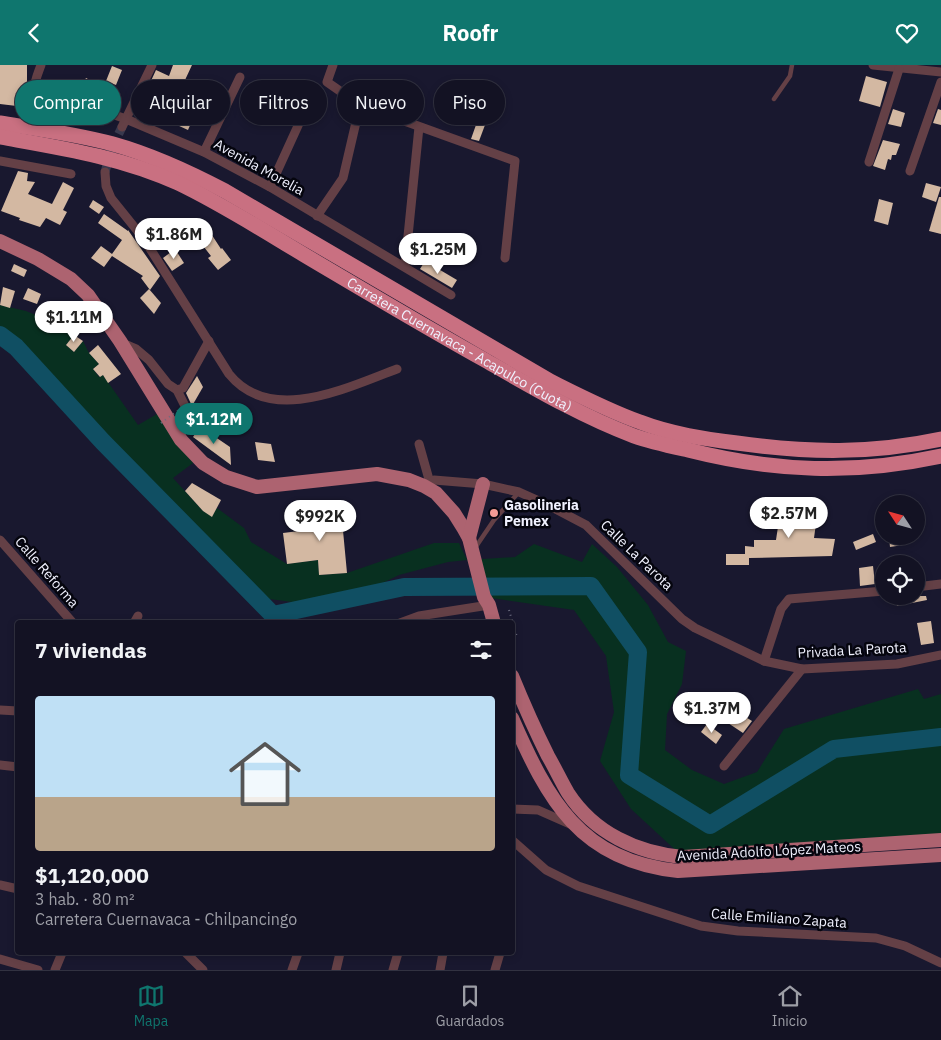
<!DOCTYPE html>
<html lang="es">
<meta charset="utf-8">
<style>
body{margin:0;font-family:"IBM Plex Sans",sans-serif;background:#202030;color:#f1f3f6;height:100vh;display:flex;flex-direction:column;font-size:19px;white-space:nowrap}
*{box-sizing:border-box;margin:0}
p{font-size:16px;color:#9d9ea6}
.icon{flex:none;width:28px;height:28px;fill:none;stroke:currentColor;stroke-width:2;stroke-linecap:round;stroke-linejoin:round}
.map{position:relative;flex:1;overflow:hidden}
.drawer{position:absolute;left:15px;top:555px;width:500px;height:335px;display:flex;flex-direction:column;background:#131223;border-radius:5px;box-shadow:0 2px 8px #0003,0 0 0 1px #323241}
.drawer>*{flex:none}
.top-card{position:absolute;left:15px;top:15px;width:500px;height:45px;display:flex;gap:10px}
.needle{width:32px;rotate:306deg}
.controls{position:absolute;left:875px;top:430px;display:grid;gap:10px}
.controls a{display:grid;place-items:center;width:50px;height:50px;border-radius:50%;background:#131223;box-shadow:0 2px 8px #0003,0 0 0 1px #323241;font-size:25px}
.price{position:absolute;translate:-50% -42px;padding:0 11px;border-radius:18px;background:#fff;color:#222;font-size:16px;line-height:32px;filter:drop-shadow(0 1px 2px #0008)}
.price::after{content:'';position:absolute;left:50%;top:30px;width:15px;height:11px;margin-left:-8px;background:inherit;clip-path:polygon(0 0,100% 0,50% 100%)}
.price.active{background:#0f766e;color:#fff}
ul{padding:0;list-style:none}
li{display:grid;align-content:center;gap:10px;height:265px;padding:0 20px}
li span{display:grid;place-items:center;height:155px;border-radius:5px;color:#555}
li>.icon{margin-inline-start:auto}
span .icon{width:90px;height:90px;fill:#fffc;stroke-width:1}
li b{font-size:21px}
h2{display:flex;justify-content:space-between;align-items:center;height:60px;padding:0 20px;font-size:21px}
.pill{padding:0 18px;border-radius:22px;background:#131223;box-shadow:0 2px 8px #0003,0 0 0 1px #323241;font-size:18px;line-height:45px}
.pill.active{background:#0f766e;color:#fff}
header{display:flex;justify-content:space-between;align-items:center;height:65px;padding:0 20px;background:#0f766e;color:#fff;font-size:22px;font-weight:700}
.tabs{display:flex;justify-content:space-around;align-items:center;height:70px;border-top:1px solid #323241;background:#131223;font-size:14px;color:#9d9ea6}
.tabs a{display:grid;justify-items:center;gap:2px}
.tabs .active{color:#0f766e}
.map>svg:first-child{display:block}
</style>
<header><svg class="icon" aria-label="back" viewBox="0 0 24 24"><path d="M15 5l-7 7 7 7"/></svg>Roofr<svg class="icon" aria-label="heart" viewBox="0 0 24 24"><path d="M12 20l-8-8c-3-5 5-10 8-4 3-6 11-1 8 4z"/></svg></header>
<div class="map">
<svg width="941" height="905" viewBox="0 0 941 905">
<rect width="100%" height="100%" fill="#19182f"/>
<polygon fill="#083020" points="0,240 26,246 48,255 74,270 66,280 74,287 83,276 89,288 99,299 93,304 99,312 103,310 138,360 157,349 193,398 173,413 203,446 212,451 217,443 244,463 251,477 287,499 318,495 319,510 347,508 434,478 459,478 467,495 515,492 534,479 582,497 592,479 617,502 648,540 668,577 686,586 682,619 667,649 665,685 692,705 724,719 757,707 784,664 918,624 924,634 941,629 941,775 683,792 631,744 600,696 614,647 606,591 574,545 484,532 467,495 448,497 399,510 356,531 307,539 262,533 228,511 118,383 83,348 25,284 6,272 0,270"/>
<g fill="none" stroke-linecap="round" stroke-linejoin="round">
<polyline stroke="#104f63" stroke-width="18" points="0,270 16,282 103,377 273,550 404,522 591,521 638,587 629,710 710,760 834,684 941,672"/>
</g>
<g fill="#d3b8a2">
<polygon points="0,0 27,0 27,24 25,42 0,39"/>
<polygon points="173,0 192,0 179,28 192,36 202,16 217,23 206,44 210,46 205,56 194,51 188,65 166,55 174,40 155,33 148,49 138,44 156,5 169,11"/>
<polygon points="112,1 122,5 116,20 106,16"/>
<polygon points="866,11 887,17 880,42 859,36"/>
<polygon points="86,13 103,22 96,36 79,27"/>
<polygon points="893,44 905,48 901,62 888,59"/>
<polygon points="938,44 941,45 941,60 933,58"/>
<polygon points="472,46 488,52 479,76 471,74 477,57 469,53"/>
<polygon points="883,75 900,79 896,90 892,90 891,95 888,94 885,105 873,101"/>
<polygon points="18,106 28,108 27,116 35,117 28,129 52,139 63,117 74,123 63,145 67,147 60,160 46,153 40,162 19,155 20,153 1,146"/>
<polygon points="926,118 941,122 936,137 922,132"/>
<polygon points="939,132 941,132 941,169 929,166"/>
<polygon points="879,134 893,138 888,160 874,156"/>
<polygon points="93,135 104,142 99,149 89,142"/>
<polygon points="104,149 128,166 128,165 160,211 150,225 141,213 143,211 112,191 104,202 91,193 101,181 112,189 122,175 98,158"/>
<polygon points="208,164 221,184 222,183 231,195 218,205 208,193 211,191 196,172"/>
<polygon points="175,184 184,198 172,206 163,193"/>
<polygon points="425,196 457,215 452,223 420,204"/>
<polygon points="14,199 27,205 24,212 11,206"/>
<polygon points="3,222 15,226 10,243 0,240"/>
<polygon points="28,223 41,229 37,239 23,234"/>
<polygon points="149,224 161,238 154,249 140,233"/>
<polygon points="55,236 64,245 57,252 48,242"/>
<polygon points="74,270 83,276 74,287 66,280"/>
<polygon points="98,280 121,309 108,318 103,310 100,312 93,304 99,299 89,288"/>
<polygon points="197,311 203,322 192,341 186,328"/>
<polygon points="203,343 211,357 202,361 195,347"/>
<polygon points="202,363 230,382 231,400 193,372 195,369 201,367"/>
<polygon points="255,377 271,379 275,397 258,395"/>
<polygon points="192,418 221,435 212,452 203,446 185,426"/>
<polygon points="346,442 347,454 342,455 347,508 319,510 318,495 287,499 283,468 315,464 314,444"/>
<polygon points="781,442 818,444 814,473 835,474 832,491 749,493 749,500 726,500 726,489 745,489 745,481 754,482 754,475 776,475"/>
<polygon points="873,469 876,477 856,485 853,477"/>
<polygon points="902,471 903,480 890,482 889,472"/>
<polygon points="873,501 875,519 860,521 859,503"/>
<polygon points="895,531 926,531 927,535 897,541"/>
<polygon points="931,556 934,578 921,580 917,558"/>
<polygon points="736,646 752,656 743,668 728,658"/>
<polygon points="707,659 722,670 716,679 701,667"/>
</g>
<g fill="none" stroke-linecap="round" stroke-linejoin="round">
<polyline stroke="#39394e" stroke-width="9" stroke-dasharray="9 4.5" stroke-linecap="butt" points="105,107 112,83 122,62"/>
<polyline stroke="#6c6c7f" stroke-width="2" stroke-dasharray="1 4" stroke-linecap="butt" points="509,545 517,572 512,574"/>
<g stroke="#644046" stroke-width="4.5">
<polyline points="774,34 790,11 792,0"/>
<polyline points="475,483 494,455 519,427"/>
</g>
<g stroke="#644046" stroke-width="9">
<path d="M41 0C35 17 28 28 47 39L109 48 126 54 204 87 270 122 451 230"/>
<polyline points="333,0 327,17 360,40 515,96 505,193"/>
<polyline points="873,0 941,7"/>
<polyline points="122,62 152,0"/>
<polyline points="204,87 240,12"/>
<polyline points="0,96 71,109"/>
<polyline points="869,97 899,4"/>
<polyline points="910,106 941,17"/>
<path d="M105 107 106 121 111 133 144 174 229 309C271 361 348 322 397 304"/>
<polyline points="270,122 307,41"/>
<polyline points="317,151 343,113 360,40"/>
<polyline points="405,201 419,62"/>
<polyline points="122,278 136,284 149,295 168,319 177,325 196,363"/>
<polyline points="177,325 183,323 209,276"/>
<polyline points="419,379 430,418"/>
<polyline points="424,421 434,415 483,419 519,427 548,440 586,460 682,554 695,563 764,596 802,604 897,599 941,590"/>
<polyline points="0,475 73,558"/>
<polyline points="916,522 941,519"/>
<polyline points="134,558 138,551"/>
<polyline points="400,558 419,551 489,540"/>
<polyline points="764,596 781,544 789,534 884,526"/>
<polyline points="0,645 18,646"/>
<polyline points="0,700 18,702"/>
<polyline points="724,701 802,604"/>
<polyline points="512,744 538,745 572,760"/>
<polyline points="512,775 546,805 578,821 701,861 738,866 876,873 905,881 941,898"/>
<polyline points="0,820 18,824"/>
<polyline points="186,888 203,905"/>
<polyline points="0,894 38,905"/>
<polyline points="55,905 62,888"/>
<polyline points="292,905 298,888"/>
<polyline points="336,905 340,888"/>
<polyline points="393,905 398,888"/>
<polyline points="440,905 443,888"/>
<polyline points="495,905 500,888"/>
</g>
<g stroke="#ad6370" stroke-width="14">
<polyline points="0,176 38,194 71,214 88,230 120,276 181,375 203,398 226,412 257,422 377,409 409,415 424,421 436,428 454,448 464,464 469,473 484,532 489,540 494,558"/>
<polyline points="469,473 483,419"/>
<path d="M512 611C523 638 535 665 548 691 555 703 561 716 568 728 594 768 637 788 683 792L941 775"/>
<path d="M512 653C548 735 580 796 678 806L941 790"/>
</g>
<g stroke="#c97081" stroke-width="15">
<path d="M0 58C38 64 76 69 113 79 152 90 189 107 225 126L550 316C580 331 609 346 640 357 671 369 705 374 737 378 808 388 871 389 941 374"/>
<path id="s1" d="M0 72C61 83 121 92 178 118 222 139 264 166 306 191 365 226 424 261 483 294 532 322 581 351 634 371 651 377 670 381 688 385 775 407 853 410 941 391"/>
</g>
<polyline stroke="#6c6c7f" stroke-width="2" stroke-dasharray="1 4" stroke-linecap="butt" points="161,358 180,344"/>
</g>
<circle fill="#f59c95" stroke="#05050e" stroke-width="2" cx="494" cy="448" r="5"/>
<g text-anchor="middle" stroke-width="5" stroke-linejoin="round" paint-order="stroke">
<g font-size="14" fill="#f0f1fe" stroke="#05050e">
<text transform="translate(259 102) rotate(29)" y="5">Avenida Morelia</text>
<text dy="5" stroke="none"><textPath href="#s1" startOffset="509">Carretera Cuernavaca - Acapulco (Cuota)</textPath></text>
<text transform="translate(637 490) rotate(44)" y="5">Calle La Parota</text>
<text transform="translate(47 507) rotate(49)" y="5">Calle Reforma</text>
<text transform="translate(852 585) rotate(-3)" y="5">Privada La Parota</text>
<text transform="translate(769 786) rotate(-3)" y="5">Avenida Adolfo López Mateos</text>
<text transform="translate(779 853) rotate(4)" y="5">Calle Emiliano Zapata</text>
</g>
<g font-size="14" font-weight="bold" fill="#f0f1fe" stroke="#05050e" text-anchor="start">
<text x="504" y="445">Gasolineria<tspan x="504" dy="16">Pemex</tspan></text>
</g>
</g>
</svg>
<div class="controls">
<a><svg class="needle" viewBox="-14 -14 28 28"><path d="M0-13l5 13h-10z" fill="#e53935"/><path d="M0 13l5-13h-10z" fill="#9d9ea6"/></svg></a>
<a><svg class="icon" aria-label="locate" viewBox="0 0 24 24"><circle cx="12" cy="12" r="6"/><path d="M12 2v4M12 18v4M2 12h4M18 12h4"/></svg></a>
</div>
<b class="price" style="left:174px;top:195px">$1.86M</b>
<b class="price" style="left:438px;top:210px">$1.25M</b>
<b class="price" style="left:74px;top:278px">$1.11M</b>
<b class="price active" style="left:214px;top:380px">$1.12M</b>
<b class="price" style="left:789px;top:474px">$2.57M</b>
<b class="price" style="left:320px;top:477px">$992K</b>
<b class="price" style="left:712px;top:669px">$1.37M</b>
<div class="top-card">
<a class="pill active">Comprar</a>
<a class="pill">Alquilar</a>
<a class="pill">Filtros</a>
<a class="pill">Nuevo</a>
<a class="pill">Piso</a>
</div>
<section class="drawer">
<h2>7 viviendas<svg class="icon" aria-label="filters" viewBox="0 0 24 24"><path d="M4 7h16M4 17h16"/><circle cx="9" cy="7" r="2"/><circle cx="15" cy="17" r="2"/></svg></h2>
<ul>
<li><span style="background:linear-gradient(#bfe0f5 65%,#b9a48a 0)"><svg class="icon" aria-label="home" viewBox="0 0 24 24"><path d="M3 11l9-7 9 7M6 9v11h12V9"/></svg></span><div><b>$1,120,000</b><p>3 hab. · 80 m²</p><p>Carretera Cuernavaca - Chilpancingo</p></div></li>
</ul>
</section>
</div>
<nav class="tabs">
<a class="active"><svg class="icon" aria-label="map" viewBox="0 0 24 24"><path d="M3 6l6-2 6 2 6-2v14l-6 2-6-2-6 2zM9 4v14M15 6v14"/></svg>Mapa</a>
<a><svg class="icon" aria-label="saved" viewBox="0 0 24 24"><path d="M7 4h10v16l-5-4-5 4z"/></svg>Guardados</a>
<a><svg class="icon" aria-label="home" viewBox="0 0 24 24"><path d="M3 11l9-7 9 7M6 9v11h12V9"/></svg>Inicio</a>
</nav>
